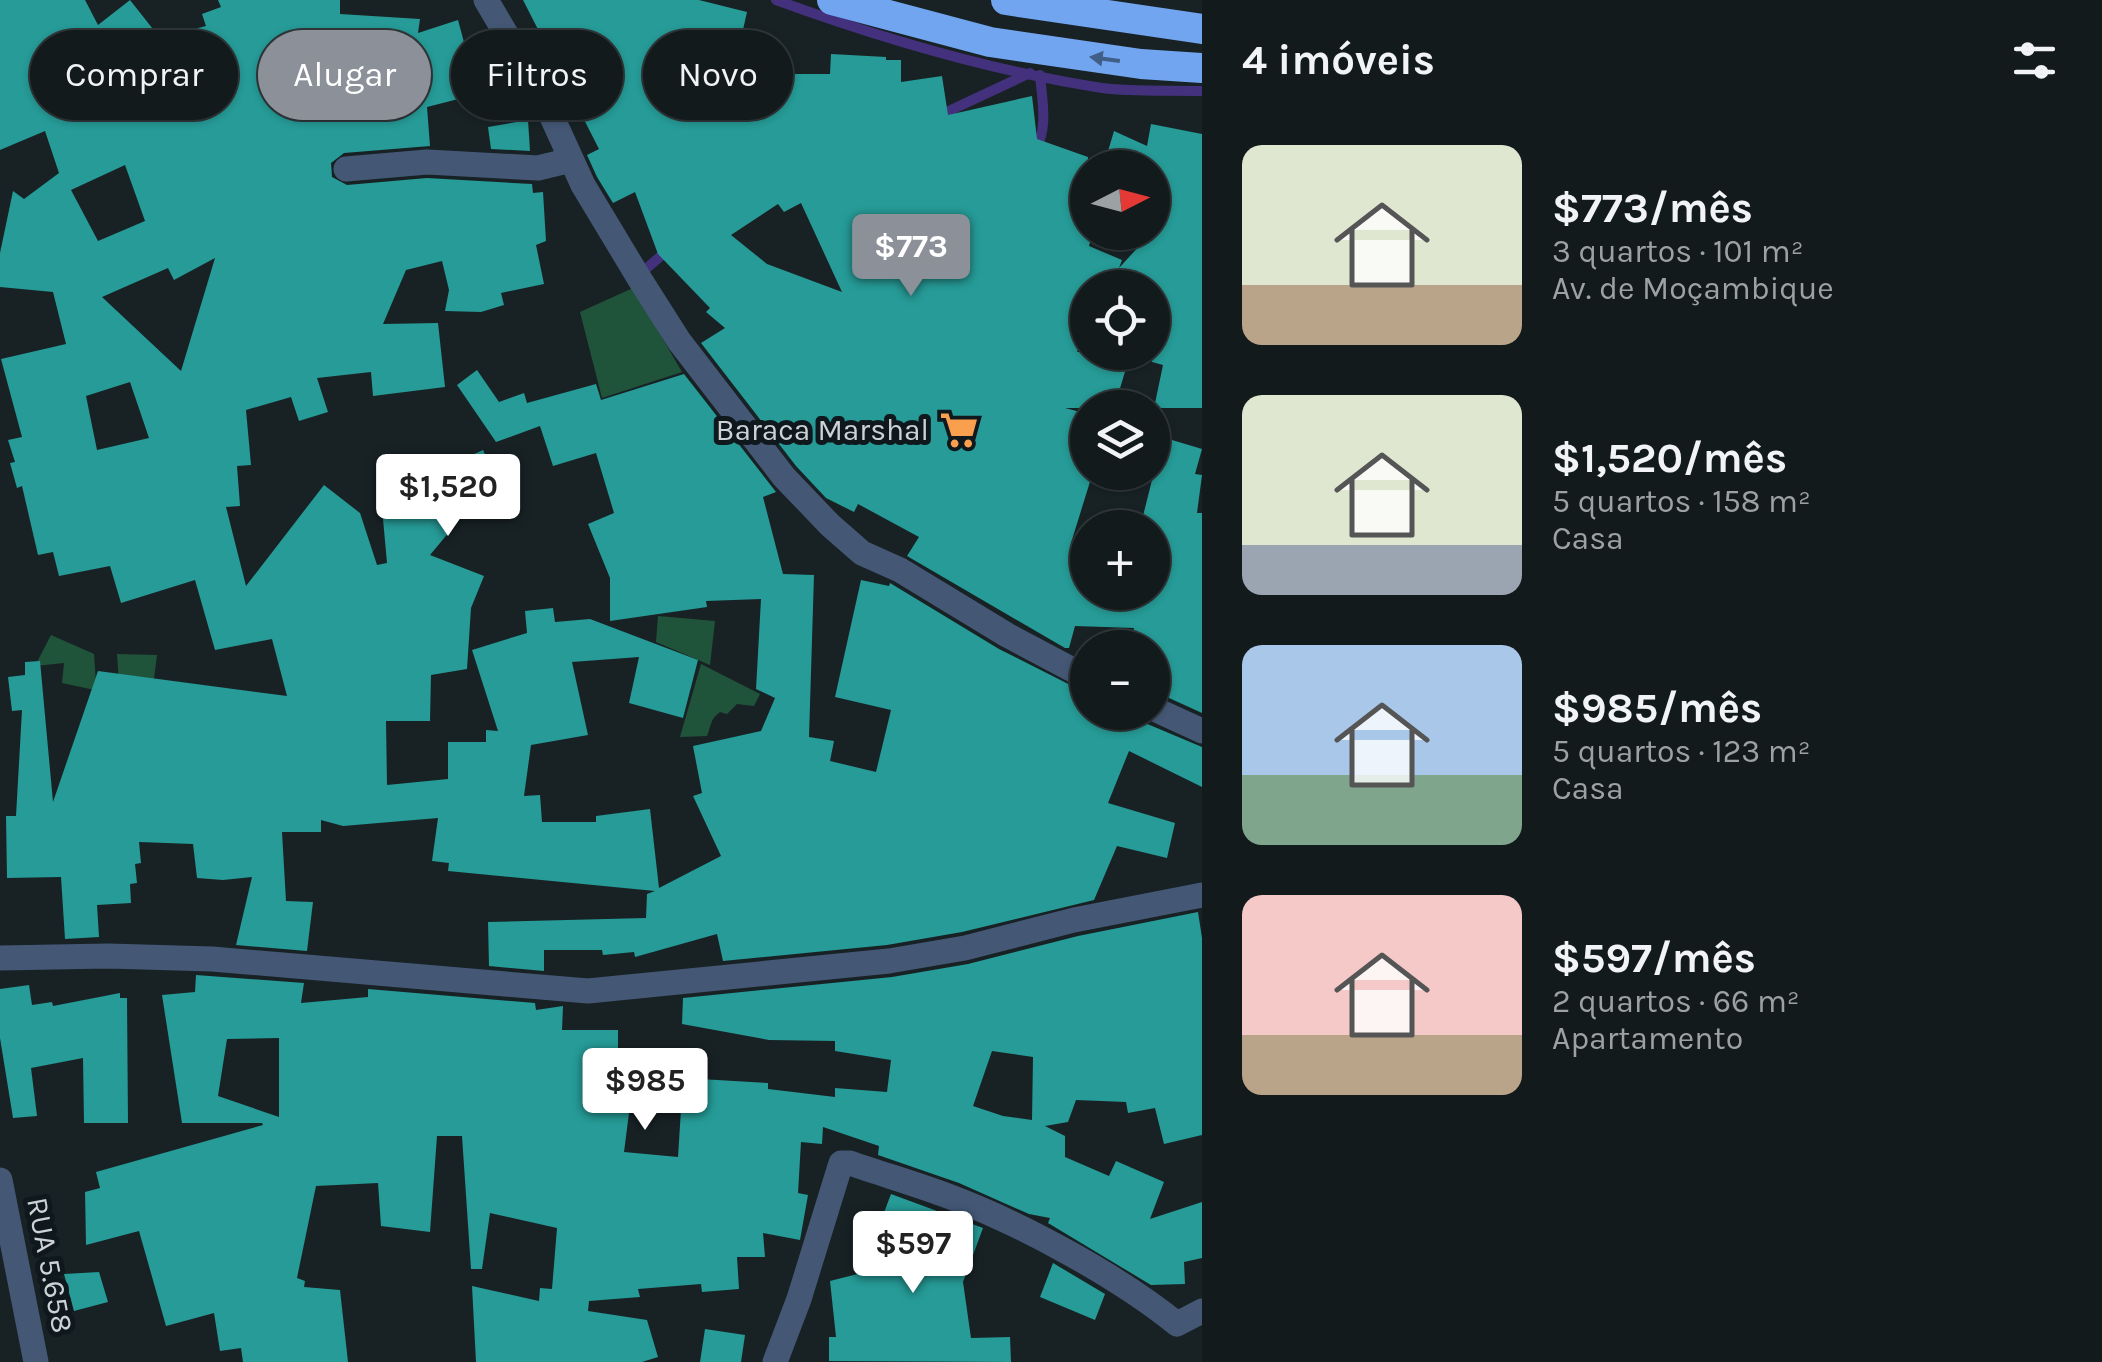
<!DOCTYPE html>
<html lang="pt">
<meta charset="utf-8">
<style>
body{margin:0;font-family:Karla,sans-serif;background:#1b2325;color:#f1f3f6;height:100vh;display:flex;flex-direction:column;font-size:38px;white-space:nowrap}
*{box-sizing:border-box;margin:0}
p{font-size:32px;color:#9ca1a3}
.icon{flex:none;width:55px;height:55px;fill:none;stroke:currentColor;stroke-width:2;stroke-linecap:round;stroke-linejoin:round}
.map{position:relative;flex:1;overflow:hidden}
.side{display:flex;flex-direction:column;background:#121a1c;width:900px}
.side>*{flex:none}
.guide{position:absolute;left:30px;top:30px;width:950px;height:90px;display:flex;gap:20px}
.needle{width:65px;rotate:84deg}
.tools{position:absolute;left:1070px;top:150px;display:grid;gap:20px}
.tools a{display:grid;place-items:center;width:100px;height:100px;border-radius:50%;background:#121a1c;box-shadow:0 2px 8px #0004,0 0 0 2px #31383b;font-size:50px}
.price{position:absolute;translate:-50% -85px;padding:0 22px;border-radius:10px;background:#fff;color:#222;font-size:32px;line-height:65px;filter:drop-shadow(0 2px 5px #0008)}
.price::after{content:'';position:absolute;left:50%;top:60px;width:30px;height:22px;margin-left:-15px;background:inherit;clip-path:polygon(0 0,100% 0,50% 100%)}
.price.selected{background:#8c9099;color:#fff}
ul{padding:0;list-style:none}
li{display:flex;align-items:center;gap:30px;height:250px;padding:0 40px}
li span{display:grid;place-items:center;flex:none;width:280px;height:200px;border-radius:20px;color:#555}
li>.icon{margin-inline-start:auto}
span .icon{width:120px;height:120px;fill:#fffc;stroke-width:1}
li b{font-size:42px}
h2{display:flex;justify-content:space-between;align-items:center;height:120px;padding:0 40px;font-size:42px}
.tag{padding:0 35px;border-radius:45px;background:#121a1c;box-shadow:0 2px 8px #0004,0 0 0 2px #31383b;font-size:35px;line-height:90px}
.tag.selected{background:#8c9099;color:#fff}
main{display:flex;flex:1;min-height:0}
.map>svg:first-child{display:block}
</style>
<main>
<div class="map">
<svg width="1202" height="1362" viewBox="0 0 1202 1362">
<rect width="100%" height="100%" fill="#182225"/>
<g fill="#20543a">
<polygon points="633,288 682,372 602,398 580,312"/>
<polygon points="658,616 715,621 710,665 656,642"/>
<polygon points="51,635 94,654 96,684 119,683 117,654 157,655 151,702 62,683 64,663 35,666"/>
<path d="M701 664 760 694 754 706 737 704 727 714 720 712C710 719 711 726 707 736L680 737Z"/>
</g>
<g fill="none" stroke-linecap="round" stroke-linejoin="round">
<g stroke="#44317d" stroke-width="10">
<path d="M776 0C880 38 992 71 1102 88 1134 92 1169 90 1202 91"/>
<polyline points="936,117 1030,73"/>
<path d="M1034 151C1049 131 1042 99 1040 75"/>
<polyline points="647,268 670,248"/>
</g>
</g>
<g fill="#269b97" fill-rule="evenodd">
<path d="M0 0H85L98 25 130 0 160 38 206 26 202 14 221 7 218 0H340V14L420 19 418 33 458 20 478 94 427 107 430 146 344 153 331 163 332 177 347 185 427 178 532 184 533 193 543 192 546 241 536 245 544 284 501 293 504 305 481 312 445 311 449 290 442 261 406 270 383 324 438 323 445 387 373 396 371 372 317 378 328 412 299 421 291 397 246 410 251 465 237 466 240 506 226 507 246 586 324 485 360 513 377 565 387 563 380 486 410 455 429 475 483 450 502 493 470 507 430 555 484 576 471 608 467 669 431 675 430 721H386L387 785 448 779V742H486V730L498 731 472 650 527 633 525 611 553 608 555 622 590 619 698 660 683 718 629 703 639 657 572 662 588 735 531 745 524 796 540 795 542 822H596V816L650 809 659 888 721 856 693 796 702 793 693 746 761 731 775 698 756 689 761 599 706 601 707 607 610 621V578L588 524 614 513 596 453 553 466 540 426 496 442 457 385 477 370 499 402 524 393 527 403 596 384 601 400 684 374 776 492 763 497 783 574 814 575 809 737 834 741 830 761 876 772 891 710 835 697 861 580 889 586 890 583 999 649 1088 694V712H1137L1145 723 1202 747V787L1129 751 1108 803 1175 823 1167 858 1117 846 1094 900 962 932 887 945 723 961 717 934 635 957 634 952 603 955 602 950H544V971L489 966 488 922 646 918 647 894 655 891 448 871 449 863 432 861 438 818 343 826 321 820V832H282L286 901 313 902 307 951 236 945 252 877 223 880 197 878 193 844 139 842 141 863 135 864 137 883 130 884 131 903 97 905 99 937 65 939 61 877 7 878 6 816H16L22 710 12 711 8 677 25 675V662L40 661 53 802 98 671 287 696 272 639 215 650 195 580 121 603 110 566 59 576 53 552 38 555 22 486 17 488 10 463 15 462 8 440 22 437 1 359 66 344 53 292 0 287V253L13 191 24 199 59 173 45 131 0 150ZM125 165 145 221 98 241 71 190ZM215 258 181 371 102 297 168 268 174 280ZM130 382 149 438 97 450 86 396Z"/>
<path d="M523 0H699L747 12 733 74H830L831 54 886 57V60H901V82L942 76 948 115 1032 96 1037 139 1088 157V232H1093L1089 246 1122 260 1119 268 1152 232V168H1103L1114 131 1147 146 1151 124 1202 134V408H1154L1163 365 1152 362V288H1138L1115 278 1111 288H1088V326L1077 352H1131L1114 408H1065L1088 414V472H1093L1071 543 1088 549V592H1152V528H1140L1152 480V434L1202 449 1195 474 1202 475 1197 513H1202V713L1158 693 1166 656 1152 653V648H1130L1134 628 1075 626 1069 648H1065L907 556 919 537 858 504 854 512 826 498 796 466 701 343 725 328 706 312 710 308 658 254 635 192 613 203 597 177 587 155 599 149ZM801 203 842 292 767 264 731 235 778 204 784 212Z"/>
<polygon points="528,120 530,151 491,149 488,127"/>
<path d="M1198 912 1202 938V1135L1164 1144 1155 1108 1128 1113 1126 1102 1076 1100 1068 1122 1045 1126 1065 1136V1157L1109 1176 1116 1161 1164 1182 1150 1219 1202 1202V1258L1184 1262 1185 1284 1151 1285 1048 1223 1050 1218 1029 1214 959 1183 878 1155 879 1146 823 1127 822 1144 801 1142 798 1193 808 1195 800 1240 763 1233 765 1257H737L739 1289 702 1292 701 1284 638 1289 640 1297 589 1301 588 1311 647 1320 658 1357 642 1362H476L472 1286 539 1301 540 1288 552 1289 557 1228 490 1213 482 1269H471L462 1136H437L430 1232 381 1226 378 1183 316 1186 297 1278 305 1281 304 1287 340 1290 348 1362H243L241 1348 220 1351 214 1313 166 1326 139 1231 86 1245 85 1192 100 1188 96 1172 263 1125 262 1123H182L162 995 195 992 196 975 304 983 301 1003 368 997V989L535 1003 536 1010 563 1006 562 1030H618V1082H633L624 1152 678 1157 683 1078 768 1083V1089L835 1097V1088L887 1092 891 1060 835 1051V1041L769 1040 682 1024 683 998 892 977 968 964 1078 936ZM279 1038V1117L218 1096 227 1039ZM992 1051 1033 1057 1032 1120 1003 1116 973 1106Z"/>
<polygon points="29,985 32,1005 52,1002 53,1006 120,993 120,998 127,998 128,1123 84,1123 83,1058 31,1068 37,1116 13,1118 0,1038 0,989"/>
<polygon points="891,1194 983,1228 963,1282 971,1338 1010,1337 1011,1362 829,1361 829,1337 836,1337 830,1281 881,1268 899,1224 882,1218"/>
<polygon points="1053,1263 1105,1294 1095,1320 1040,1297"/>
<polygon points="99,1272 108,1302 74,1311 64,1274"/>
<polygon points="705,1329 745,1335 741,1362 700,1362"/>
</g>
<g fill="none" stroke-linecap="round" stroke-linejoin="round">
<g stroke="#445876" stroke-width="25">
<polyline points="486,0 542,95 583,185 639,278 679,341 784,477 830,525 862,553 900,570 1007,635 1088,678"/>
<polyline points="346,169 427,162 538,168 571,160"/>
<polyline points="1152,708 1202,731"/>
<polyline points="0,958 108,956 212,959 588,991 889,961 965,948 1074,920 1202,895"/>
<polyline points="0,1180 36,1362"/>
<path d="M775 1362 799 1299 841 1163H850C884 1175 920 1185 953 1198 1024 1225 1119 1277 1177 1324L1202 1311"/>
</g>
<g stroke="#72a5f0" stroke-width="30">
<polyline points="832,0 990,42 1141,64 1202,68"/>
<polyline points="1006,0 1202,29"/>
</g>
</g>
<defs><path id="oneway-solid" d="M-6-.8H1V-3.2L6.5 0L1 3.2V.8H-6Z" transform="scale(2.5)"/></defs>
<use fill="#405e86" href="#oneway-solid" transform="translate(1105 59) rotate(-172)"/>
<defs>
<g id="supermarket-bare" transform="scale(3)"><path d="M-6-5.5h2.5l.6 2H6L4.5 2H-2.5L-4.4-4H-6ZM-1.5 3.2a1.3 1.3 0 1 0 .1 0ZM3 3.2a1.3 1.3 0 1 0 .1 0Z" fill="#fa9f4e" stroke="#0f181c" stroke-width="2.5" paint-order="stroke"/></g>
</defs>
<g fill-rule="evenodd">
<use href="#supermarket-bare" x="959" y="430"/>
</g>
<g text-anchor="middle" stroke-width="10" stroke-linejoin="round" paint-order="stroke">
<g font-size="30" fill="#ccd2d5" stroke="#0f181c" text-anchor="end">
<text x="929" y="440">Baraca Marshal</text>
</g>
<g font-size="30" fill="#ccd2d5" stroke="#0f181c">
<text transform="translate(50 1265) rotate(79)" y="10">RUA 5.658</text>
</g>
</g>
</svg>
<div class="tools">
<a><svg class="needle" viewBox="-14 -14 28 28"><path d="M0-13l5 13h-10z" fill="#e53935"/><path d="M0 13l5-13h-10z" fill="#9ca1a3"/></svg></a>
<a><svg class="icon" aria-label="locate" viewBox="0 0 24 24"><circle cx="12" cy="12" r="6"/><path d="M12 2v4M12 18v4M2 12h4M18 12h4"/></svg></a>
<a><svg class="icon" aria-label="layers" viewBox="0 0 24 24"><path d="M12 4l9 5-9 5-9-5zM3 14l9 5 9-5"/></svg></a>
<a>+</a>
<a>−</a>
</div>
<b class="price selected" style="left:911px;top:299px">$773</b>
<b class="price" style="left:448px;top:539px">$1,520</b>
<b class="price" style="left:645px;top:1133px">$985</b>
<b class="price" style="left:913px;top:1296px">$597</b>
<div class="guide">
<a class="tag">Comprar</a>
<a class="tag selected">Alugar</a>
<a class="tag">Filtros</a>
<a class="tag">Novo</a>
</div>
</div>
<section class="side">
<h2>4 imóveis<svg class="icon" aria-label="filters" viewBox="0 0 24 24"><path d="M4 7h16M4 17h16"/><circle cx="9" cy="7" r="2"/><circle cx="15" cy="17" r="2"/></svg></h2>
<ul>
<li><span style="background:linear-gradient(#dfe7d0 70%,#b9a48a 0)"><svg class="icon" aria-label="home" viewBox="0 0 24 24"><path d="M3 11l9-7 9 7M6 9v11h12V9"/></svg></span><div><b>$773/mês</b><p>3 quartos · 101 m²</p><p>Av. de Moçambique</p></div></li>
<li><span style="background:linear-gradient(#dfe7d0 75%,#9aa5b1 0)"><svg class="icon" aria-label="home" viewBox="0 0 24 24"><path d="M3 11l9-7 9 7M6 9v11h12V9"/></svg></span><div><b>$1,520/mês</b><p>5 quartos · 158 m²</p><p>Casa</p></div></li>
<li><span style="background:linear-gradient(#a9c7e8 65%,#7fa58c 0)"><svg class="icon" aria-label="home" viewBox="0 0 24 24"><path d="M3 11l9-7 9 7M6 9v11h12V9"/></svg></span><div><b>$985/mês</b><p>5 quartos · 123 m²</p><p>Casa</p></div></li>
<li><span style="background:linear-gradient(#f6c9c9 70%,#b9a48a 0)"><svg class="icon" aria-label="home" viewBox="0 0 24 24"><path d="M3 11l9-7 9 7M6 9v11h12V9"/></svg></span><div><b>$597/mês</b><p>2 quartos · 66 m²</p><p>Apartamento</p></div></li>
</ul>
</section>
</main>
